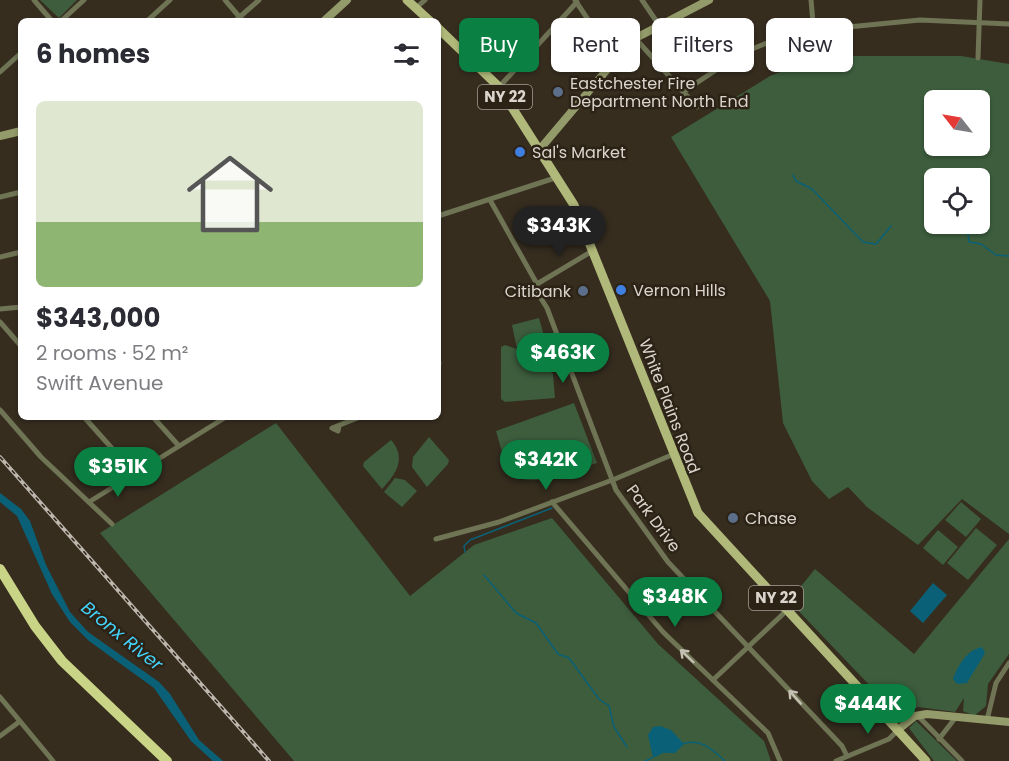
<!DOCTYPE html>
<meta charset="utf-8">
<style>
body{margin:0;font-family:Poppins,sans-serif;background:#f2f2f3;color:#2b2b33;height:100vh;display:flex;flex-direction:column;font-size:22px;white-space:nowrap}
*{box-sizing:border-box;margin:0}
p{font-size:20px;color:#7c7c81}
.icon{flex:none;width:33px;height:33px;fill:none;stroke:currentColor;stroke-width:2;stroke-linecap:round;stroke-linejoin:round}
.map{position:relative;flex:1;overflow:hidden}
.side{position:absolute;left:18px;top:18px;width:423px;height:402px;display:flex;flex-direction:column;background:#fff;border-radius:9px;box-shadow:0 2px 4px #0004}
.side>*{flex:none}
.hud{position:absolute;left:459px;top:18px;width:459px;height:54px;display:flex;gap:12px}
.needle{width:39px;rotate:301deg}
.fabs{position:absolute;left:924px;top:90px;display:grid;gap:12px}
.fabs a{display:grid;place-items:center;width:66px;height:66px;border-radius:9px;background:#fff;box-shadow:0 2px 4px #0004;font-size:30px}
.price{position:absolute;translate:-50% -51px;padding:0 14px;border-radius:21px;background:#0b8043;color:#fff;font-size:20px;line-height:39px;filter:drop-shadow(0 2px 3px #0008)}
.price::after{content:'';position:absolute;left:50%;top:36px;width:18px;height:14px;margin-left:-9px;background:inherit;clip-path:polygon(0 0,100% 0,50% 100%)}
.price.selected{background:#222;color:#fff}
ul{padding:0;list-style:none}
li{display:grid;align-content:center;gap:12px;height:318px;padding:0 18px}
li span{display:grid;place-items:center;height:186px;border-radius:9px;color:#555}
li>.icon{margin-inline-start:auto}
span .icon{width:108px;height:108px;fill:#fffc;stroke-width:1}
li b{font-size:26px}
h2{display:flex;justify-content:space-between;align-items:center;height:72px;padding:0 18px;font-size:26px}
.chip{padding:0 21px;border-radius:9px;background:#fff;box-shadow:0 2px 4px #0004;font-size:21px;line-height:54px}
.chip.selected{background:#0b8043;color:#fff}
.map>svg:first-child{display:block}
</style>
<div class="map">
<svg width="1009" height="761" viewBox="0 0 1009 761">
<rect width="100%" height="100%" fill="#362d1f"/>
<g fill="#3d5d3d" fill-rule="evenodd">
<polygon points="40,0 77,0 59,18"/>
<path d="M821 56H961L1009 64V534L962 499 918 545 867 507 848 487 829 499 812 481 783 423 770 301 671 137 770 76ZM934 100H980V146H934ZM934 178H980V224H934Z"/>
<polygon points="539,318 551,361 544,363 553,374 555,398 505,402 501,399 501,347 505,345 517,349 512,325"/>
<path d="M574 403 597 463C576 469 525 494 510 470 503 459 500 444 496 431Z"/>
<polygon points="276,423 410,596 474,545 552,518 658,644 764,741 771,761 294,761 100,533"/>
<polygon points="429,437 449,460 448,464 427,487 412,467 413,457"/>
<path d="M391 440C407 458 396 474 382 489L363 466 364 462Z"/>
<polygon points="395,478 405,480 417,491 402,507 384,492"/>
<polygon points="961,502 981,519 966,537 945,520"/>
<polygon points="976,528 997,545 968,580 947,563"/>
<polygon points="938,530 958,547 943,565 923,548"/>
<polygon points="1009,539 1009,654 988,684 986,706 974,716 963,711 964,698 955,712 918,707 899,716 789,601 815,569 914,654"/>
<polygon points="916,721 957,761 934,761 909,728"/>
</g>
<g fill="#0a6177">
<polygon points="0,493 21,509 30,521 46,565 70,612 88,632 159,682 170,694 199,740 223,761 213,761 191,741 154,688 89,641 70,622 52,594 17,516 0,502"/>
<polygon points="933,583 947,595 923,623 910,611"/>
<path d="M982 647 985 653 967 683 957 684 953 679C958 665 967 650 982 647Z"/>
<polygon points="660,726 671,730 684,744 675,753 663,753 653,758 648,735 653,727"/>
</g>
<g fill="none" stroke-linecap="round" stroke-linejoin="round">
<g stroke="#0a6177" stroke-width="1.5">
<polyline points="793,175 796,181 812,189 863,242 876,244 891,226"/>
<polyline points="964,229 968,234 969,242 981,244 996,255 1009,256"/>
<polyline points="465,552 464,546 470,540 552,508"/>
<polyline points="484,575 516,613 536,623 558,654 569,658 599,699 609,706 614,727 627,747"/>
<path d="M682 744C700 738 711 748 725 761"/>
<polyline points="645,761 652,758"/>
</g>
<g stroke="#6f7455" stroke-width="5">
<polyline points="34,0 52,21"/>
<polyline points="225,0 243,21"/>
<polyline points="575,0 615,60"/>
<polyline points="642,0 659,25"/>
<polyline points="811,0 816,56"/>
<polyline points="416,8 425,0"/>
<polyline points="61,21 84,0"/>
<polyline points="147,21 170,0"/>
<polyline points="235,21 259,0"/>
<polyline points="635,38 697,107"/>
<polyline points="978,58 980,0"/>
<polyline points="0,72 21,53"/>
<polyline points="499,87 577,2"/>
<polyline points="683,92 740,54 774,40 807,31 920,20 1009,24"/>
<polyline points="0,197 21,192"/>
<polyline points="490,200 537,284 537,292 547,308 616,490 668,562 842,746 847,756"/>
<polyline points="438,216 558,177"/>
<polyline points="0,257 21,252"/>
<polyline points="537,284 594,250"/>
<polyline points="0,309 21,307"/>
<polyline points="0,322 21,346"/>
<polyline points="438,361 439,363"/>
<polyline points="0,410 41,457 112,524"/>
<polyline points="84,417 134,473"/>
<polyline points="153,417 179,446"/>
<polyline points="339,426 338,431 332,428 360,417"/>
<polyline points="89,502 226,417"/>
<polyline points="552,502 663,632 768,733 780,761"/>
<polyline points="436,539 499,522 615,479 674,454"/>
<polyline points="713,680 783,614 785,607"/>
<polyline points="0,697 53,761"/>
<polyline points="918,716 962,761"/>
<polyline points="987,720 996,683 1009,663"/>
<polyline points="0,736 19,722"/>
<polyline points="939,739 956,717"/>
<polyline points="836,761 889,739 899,729"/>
</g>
<g stroke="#949b6a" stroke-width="8">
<polyline points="324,21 347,0"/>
<polyline points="0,136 21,131"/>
<polyline points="540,149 632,40 709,0"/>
<polyline points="899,729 915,716 927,714 1009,722"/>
</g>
<g stroke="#b0b979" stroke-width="9">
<polyline points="407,0 430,21"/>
<polyline points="438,28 499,87 574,205 698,513 926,761"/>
</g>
<polyline stroke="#cad486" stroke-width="10" points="0,569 35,626 62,661 167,761"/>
<g stroke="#bdb6ad" stroke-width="4">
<polyline id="rail" points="0,457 269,761"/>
</g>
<use href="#rail" stroke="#2c2316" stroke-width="1.5" stroke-dasharray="4.5" stroke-linecap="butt"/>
</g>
<defs><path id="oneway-shaft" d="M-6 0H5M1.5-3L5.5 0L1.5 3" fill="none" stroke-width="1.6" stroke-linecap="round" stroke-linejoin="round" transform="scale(1.5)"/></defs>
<g stroke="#c5c1b4">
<use href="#oneway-shaft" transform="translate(687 656) rotate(-136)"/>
<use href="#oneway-shaft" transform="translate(795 697) rotate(-132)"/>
</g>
<g fill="#5c6f8a" stroke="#2c2316" stroke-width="2">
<circle cx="558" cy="92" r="6"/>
<circle cx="583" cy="291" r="6"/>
<circle cx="733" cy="518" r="6"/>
</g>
<g fill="#3f7fe0" stroke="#2c2316" stroke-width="2">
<circle cx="520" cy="152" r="6"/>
<circle cx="621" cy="290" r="6"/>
</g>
<g text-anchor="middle" stroke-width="5" stroke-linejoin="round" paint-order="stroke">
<g fill="#2c2316" stroke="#a69f95" stroke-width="1.5">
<rect x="478" y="85" width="54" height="24" rx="4.5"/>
<rect x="749" y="586" width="54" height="24" rx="4.5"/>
</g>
<g font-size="15" font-weight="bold" fill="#dad4cc">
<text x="505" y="102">NY 22</text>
<text x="776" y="603">NY 22</text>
</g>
<g font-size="16" fill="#dad4cc" stroke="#2c2316" text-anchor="start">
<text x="570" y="89">Eastchester Fire<tspan x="570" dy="18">Department North End</tspan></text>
<text x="532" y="158">Sal's Market</text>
<text x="633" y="296">Vernon Hills</text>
<text x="571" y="297" text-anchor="end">Citibank</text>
<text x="745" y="524">Chase</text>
</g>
<g font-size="16" fill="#dad4cc" stroke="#2c2316">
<text transform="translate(670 406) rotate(69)" y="6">White Plains Road</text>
<text transform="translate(654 518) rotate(54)" y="6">Park Drive</text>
</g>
<g font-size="18" font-style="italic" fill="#43d3fc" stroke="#2c2316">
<text transform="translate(122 636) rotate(39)" y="6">Bronx River</text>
</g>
</g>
</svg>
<div class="fabs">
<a><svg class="needle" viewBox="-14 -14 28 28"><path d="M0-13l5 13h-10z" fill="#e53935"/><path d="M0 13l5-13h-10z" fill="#7c7c81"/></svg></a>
<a><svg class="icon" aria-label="locate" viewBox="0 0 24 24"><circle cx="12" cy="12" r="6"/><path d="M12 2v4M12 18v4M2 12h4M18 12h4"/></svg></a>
</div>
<b class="price selected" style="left:559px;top:257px">$343K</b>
<b class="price" style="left:563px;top:384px">$463K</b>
<b class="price" style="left:546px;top:491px">$342K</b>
<b class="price" style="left:118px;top:498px">$351K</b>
<b class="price" style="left:675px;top:628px">$348K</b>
<b class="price" style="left:868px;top:735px">$444K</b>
<div class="hud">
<a class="chip selected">Buy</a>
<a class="chip">Rent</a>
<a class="chip">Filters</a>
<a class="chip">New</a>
</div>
<section class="side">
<h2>6 homes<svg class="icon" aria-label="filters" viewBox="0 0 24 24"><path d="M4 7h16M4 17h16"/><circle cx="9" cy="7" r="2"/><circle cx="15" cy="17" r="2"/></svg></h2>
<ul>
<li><span style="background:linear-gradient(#dfe7d0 65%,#8fb573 0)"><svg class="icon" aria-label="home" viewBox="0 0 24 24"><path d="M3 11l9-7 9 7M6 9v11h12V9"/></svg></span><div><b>$343,000</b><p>2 rooms · 52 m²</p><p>Swift Avenue</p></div></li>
</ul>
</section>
</div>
